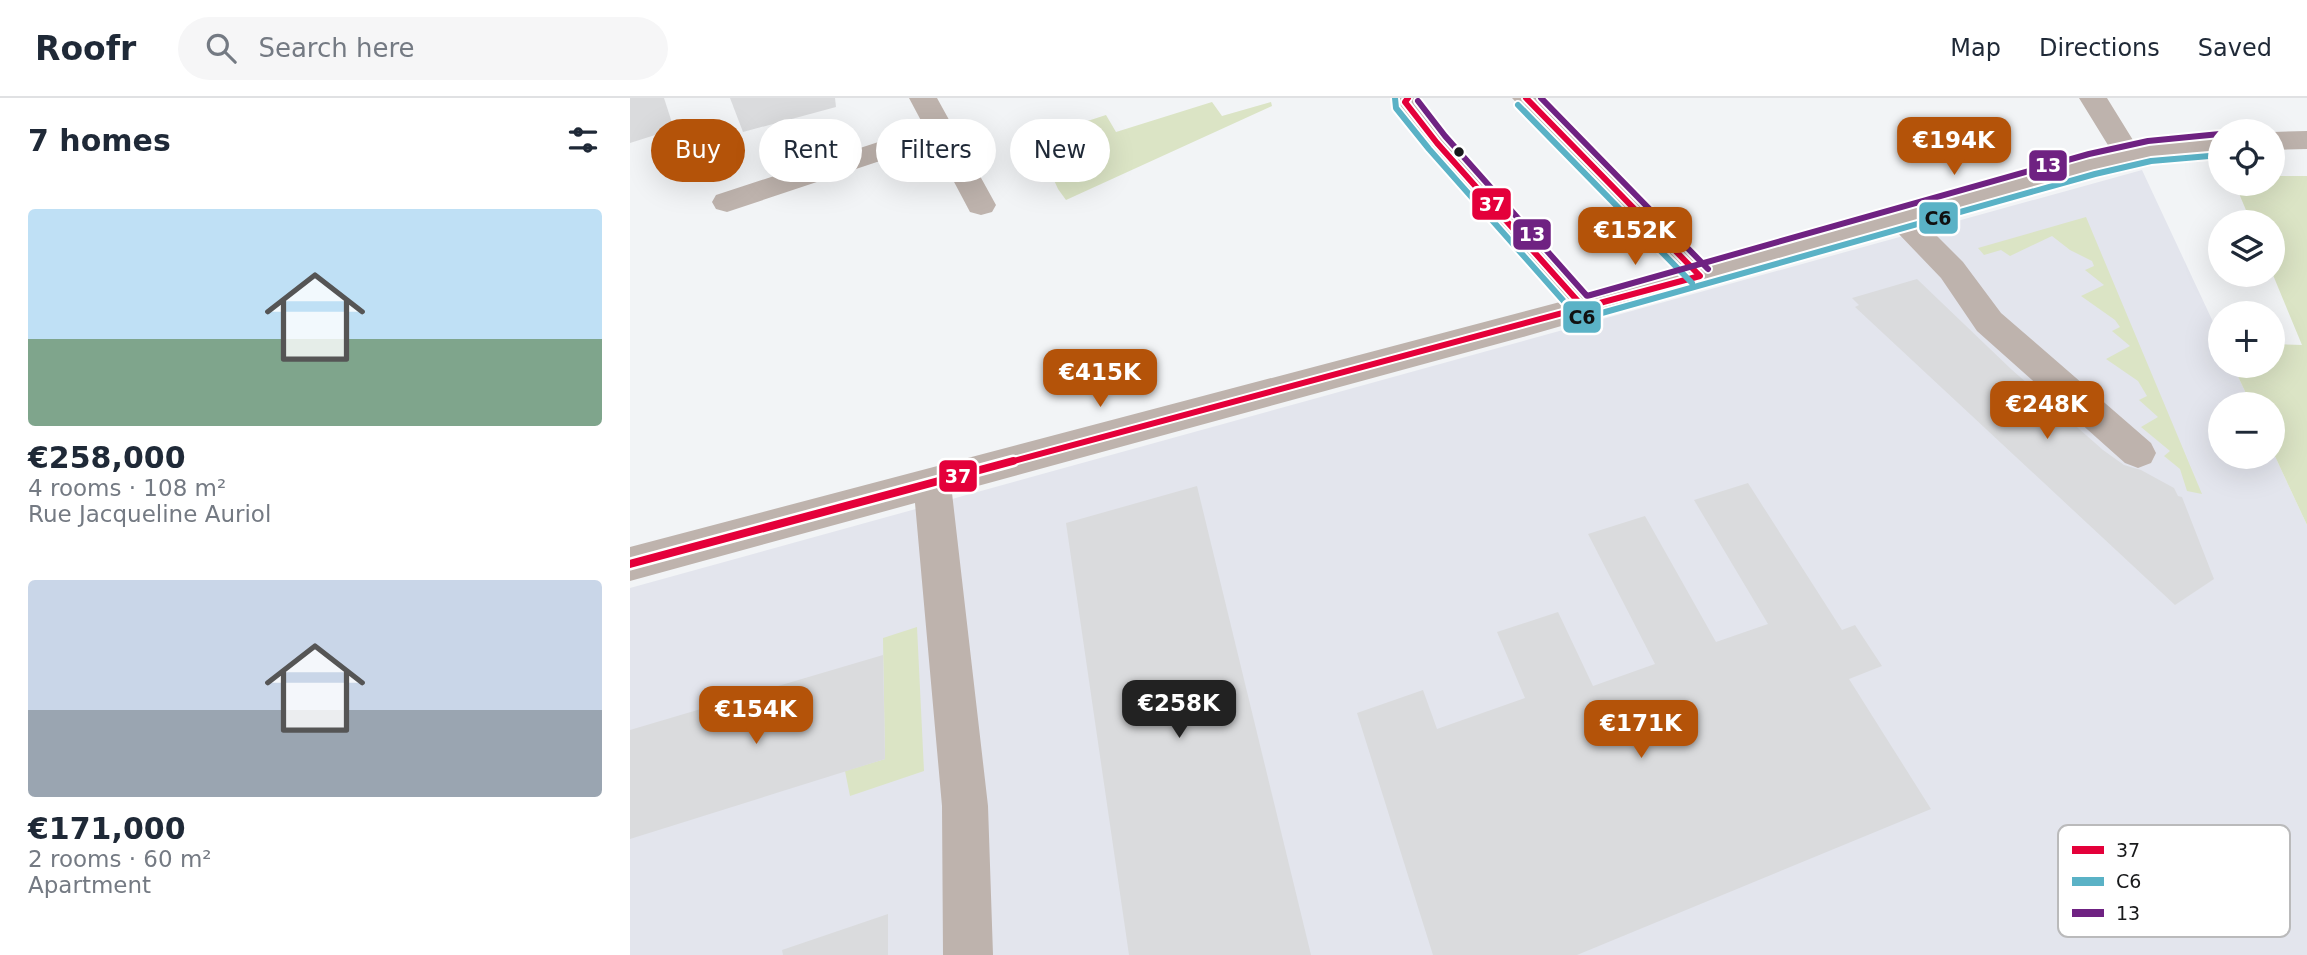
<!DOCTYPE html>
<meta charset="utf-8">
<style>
body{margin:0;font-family:"DejaVu Sans",sans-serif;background:#f6f6f7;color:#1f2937;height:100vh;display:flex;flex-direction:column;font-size:26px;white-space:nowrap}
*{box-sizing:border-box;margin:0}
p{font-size:23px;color:#747a83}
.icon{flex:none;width:38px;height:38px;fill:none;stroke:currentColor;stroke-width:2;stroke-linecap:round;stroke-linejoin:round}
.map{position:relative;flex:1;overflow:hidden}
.drawer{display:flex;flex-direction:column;background:#fff;width:630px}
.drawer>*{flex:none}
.top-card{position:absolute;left:21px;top:21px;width:665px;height:63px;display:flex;gap:14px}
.tools{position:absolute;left:1578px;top:21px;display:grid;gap:14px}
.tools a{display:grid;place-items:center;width:77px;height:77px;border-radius:50%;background:#fff;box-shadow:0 7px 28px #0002;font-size:35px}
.price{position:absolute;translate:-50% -60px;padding:0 16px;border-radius:14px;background:#b45309;color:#fff;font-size:23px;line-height:46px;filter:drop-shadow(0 2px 4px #0008)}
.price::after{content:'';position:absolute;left:50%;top:42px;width:21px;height:16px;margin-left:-10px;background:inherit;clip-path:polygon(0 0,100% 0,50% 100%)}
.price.selected{background:#222;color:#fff}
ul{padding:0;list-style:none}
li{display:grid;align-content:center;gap:14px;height:371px;padding:0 28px}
li span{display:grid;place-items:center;height:217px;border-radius:7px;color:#555}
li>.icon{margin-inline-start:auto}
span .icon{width:126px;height:126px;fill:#fffc;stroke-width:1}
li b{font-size:30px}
h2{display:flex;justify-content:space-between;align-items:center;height:84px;padding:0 28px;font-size:30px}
.tag{padding:0 24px;border-radius:32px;background:#fff;box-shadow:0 7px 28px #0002;font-size:24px;line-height:63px}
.tag.selected{background:#b45309;color:#fff}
header{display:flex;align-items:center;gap:42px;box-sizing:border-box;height:98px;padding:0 35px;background:#fff;border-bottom:2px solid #e0e1e3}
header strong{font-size:33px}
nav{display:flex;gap:38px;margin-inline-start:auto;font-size:24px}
.search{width:490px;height:63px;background:#f6f6f7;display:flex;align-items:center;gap:18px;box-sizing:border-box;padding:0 24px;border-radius:38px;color:#747a83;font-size:26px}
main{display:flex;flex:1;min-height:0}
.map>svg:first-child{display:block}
</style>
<header>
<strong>Roofr</strong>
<div class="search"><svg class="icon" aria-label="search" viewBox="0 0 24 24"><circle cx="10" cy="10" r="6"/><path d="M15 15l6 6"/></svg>Search here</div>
<nav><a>Map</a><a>Directions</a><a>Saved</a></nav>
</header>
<main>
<section class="drawer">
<h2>7 homes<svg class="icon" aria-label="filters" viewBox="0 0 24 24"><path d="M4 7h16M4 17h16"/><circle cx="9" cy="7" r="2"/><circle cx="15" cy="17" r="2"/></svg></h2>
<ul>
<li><span style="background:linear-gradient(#bfe0f5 60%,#7fa58c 0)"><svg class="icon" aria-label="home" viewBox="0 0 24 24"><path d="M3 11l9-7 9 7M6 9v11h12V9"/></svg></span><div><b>€258,000</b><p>4 rooms · 108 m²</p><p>Rue Jacqueline Auriol</p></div></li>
<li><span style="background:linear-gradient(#c9d6e8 60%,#9aa5b1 0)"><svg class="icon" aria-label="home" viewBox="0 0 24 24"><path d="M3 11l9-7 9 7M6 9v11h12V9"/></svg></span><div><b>€171,000</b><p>2 rooms · 60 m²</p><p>Apartment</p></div></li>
</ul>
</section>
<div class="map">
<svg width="1677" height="857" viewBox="0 0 1677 857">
<rect width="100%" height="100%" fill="#f2f4f6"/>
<polygon fill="#e3e5ed" points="1512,72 1591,241 1591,268 1603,268 1621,306 1591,306 1591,359 1643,359 1643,354 1677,427 1677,857 0,857 0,490"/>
<g fill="#dbe4c5">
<polygon points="582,4 592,18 641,4 642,8 436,102 428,91 405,40 476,17 486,34"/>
<polygon points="1643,78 1677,78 1677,427 1643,354 1643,306 1621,306 1603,268 1643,268 1643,246 1672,247 1643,177 1643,124 1621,124 1605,86 1643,86"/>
<polygon points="1456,119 1572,396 1557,393 1550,371 1534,358 1540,353 1511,329 1528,319 1509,302 1517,298 1508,283 1476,261 1500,248 1482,233 1490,229 1485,222 1451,198 1474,187 1455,172 1464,168 1462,163 1440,152 1422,138 1380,158 1371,152 1354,157 1348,150"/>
<polygon points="287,529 294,673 220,698 215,673 255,661 253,540"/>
</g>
<g fill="#dadbdd">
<polygon points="0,0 34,0 44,31 0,45"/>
<polygon points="100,0 205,0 206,9 113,34"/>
<polygon points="1287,181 1381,271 1473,352 1494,367 1511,372 1544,390 1548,398 1552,399 1584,481 1545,507 1225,209 1229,207 1222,200"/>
<polygon points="1118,385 1212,532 1225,527 1252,568 1219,581 1301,711 947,857 803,857 727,615 793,592 807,631 895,600 867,534 928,514 963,588 1025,566 958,436 1015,418 1086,544 1138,526 1064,402"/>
<polygon points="567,388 681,857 499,857 436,425"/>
<polygon points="253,557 255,661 0,741 0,632"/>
<polygon points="258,816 258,857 153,857 152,852"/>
</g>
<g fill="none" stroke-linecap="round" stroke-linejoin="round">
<g fill="#beb3ad" fill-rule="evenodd">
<polygon points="279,0 307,0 366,107 362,114 351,117 340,114 305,48 289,50 97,114 86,111 82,104 86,97 276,35 296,32"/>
<polygon points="764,0 792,0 789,4 817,39 961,196 1046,172 882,0 911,0 1075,164 1481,52 1449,0 1477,0 1506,47 1591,37 1591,55 1519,62 1466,74 1293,124 1333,164 1371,215 1521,345 1526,355 1521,365 1508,370 1495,365 1347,233 1311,180 1265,132 893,239 322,395 358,708 363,857 313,857 312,708 285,405 0,483 0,449 930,204 797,51 761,4"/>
<polygon points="1677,33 1677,51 1643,52 1643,34"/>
</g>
<g stroke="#fff" stroke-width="10">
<g id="bus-1-far1">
<polyline points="778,0 775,4 807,45 954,210"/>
<polyline points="376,365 1070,178 896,0"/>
</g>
</g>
<g stroke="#fff" stroke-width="13">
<polyline id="bus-1" points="0,466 383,363"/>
</g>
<g stroke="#fff" stroke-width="10">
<g id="bus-2">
<polyline points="765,0 766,10 799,51 946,217 954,220 1465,76 1521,63 1591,57"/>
<polyline points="888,7 1062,185"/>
</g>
</g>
<g stroke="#fff" stroke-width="10">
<g id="bus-3">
<polyline points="911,0 1078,171"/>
<polyline points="788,3 815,38 957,198 1459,56 1518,43 1590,36"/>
</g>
</g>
<use href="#bus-1-far1" stroke="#e4003a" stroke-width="6"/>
<use href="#bus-1" stroke="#e4003a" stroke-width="8"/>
<use href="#bus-2" stroke="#5ab2c6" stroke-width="6"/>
<use href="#bus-3" stroke="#6f2282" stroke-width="6"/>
</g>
<circle fill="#18191b" stroke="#fff" stroke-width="2.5" cx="829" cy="54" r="6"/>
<rect x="1428" y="727" width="232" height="112" rx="10" fill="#fff" stroke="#bababb" stroke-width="2"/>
<rect x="1442" y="748" width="32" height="8" fill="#e4003a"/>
<rect x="1442" y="779" width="32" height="9" fill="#5ab2c6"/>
<rect x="1442" y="811" width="32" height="8" fill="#6f2282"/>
<g font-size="19" fill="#18191b">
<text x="1486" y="759">37</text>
<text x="1486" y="790">C6</text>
<text x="1486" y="822">13</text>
</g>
<g stroke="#fff" stroke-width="2.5">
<rect x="1398" y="51" width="40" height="33" rx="7" fill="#6f2282"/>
<rect x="841" y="89" width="41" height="34" rx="7" fill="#e4003a"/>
<rect x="1288" y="103" width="41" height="34" rx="7" fill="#5ab2c6"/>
<rect x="882" y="120" width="40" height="33" rx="7" fill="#6f2282"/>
<rect x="932" y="202" width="40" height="34" rx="7" fill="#5ab2c6"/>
<rect x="308" y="361" width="40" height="34" rx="7" fill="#e4003a"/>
</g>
<g font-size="19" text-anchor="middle" font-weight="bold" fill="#fff">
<text x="1418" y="74">13</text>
<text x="862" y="113">37</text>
<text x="902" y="143">13</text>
<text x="328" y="385">37</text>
</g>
<g font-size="19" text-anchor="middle" font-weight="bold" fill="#111">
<text x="1308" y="127">C6</text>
<text x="952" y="226">C6</text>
</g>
</svg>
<div class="tools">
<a><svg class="icon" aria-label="locate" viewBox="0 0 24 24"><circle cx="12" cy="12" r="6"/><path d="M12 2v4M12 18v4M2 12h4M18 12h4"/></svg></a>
<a><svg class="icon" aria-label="layers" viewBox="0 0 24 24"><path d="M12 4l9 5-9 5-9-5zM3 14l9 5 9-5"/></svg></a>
<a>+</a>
<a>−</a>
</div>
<b class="price" style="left:1324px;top:79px">€194K</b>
<b class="price" style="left:1005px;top:169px">€152K</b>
<b class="price" style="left:470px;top:311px">€415K</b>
<b class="price" style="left:1417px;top:343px">€248K</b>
<b class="price selected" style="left:549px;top:642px">€258K</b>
<b class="price" style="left:126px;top:648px">€154K</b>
<b class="price" style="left:1011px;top:662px">€171K</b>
<div class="top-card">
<a class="tag selected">Buy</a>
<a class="tag">Rent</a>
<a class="tag">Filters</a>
<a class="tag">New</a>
</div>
</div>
</main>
